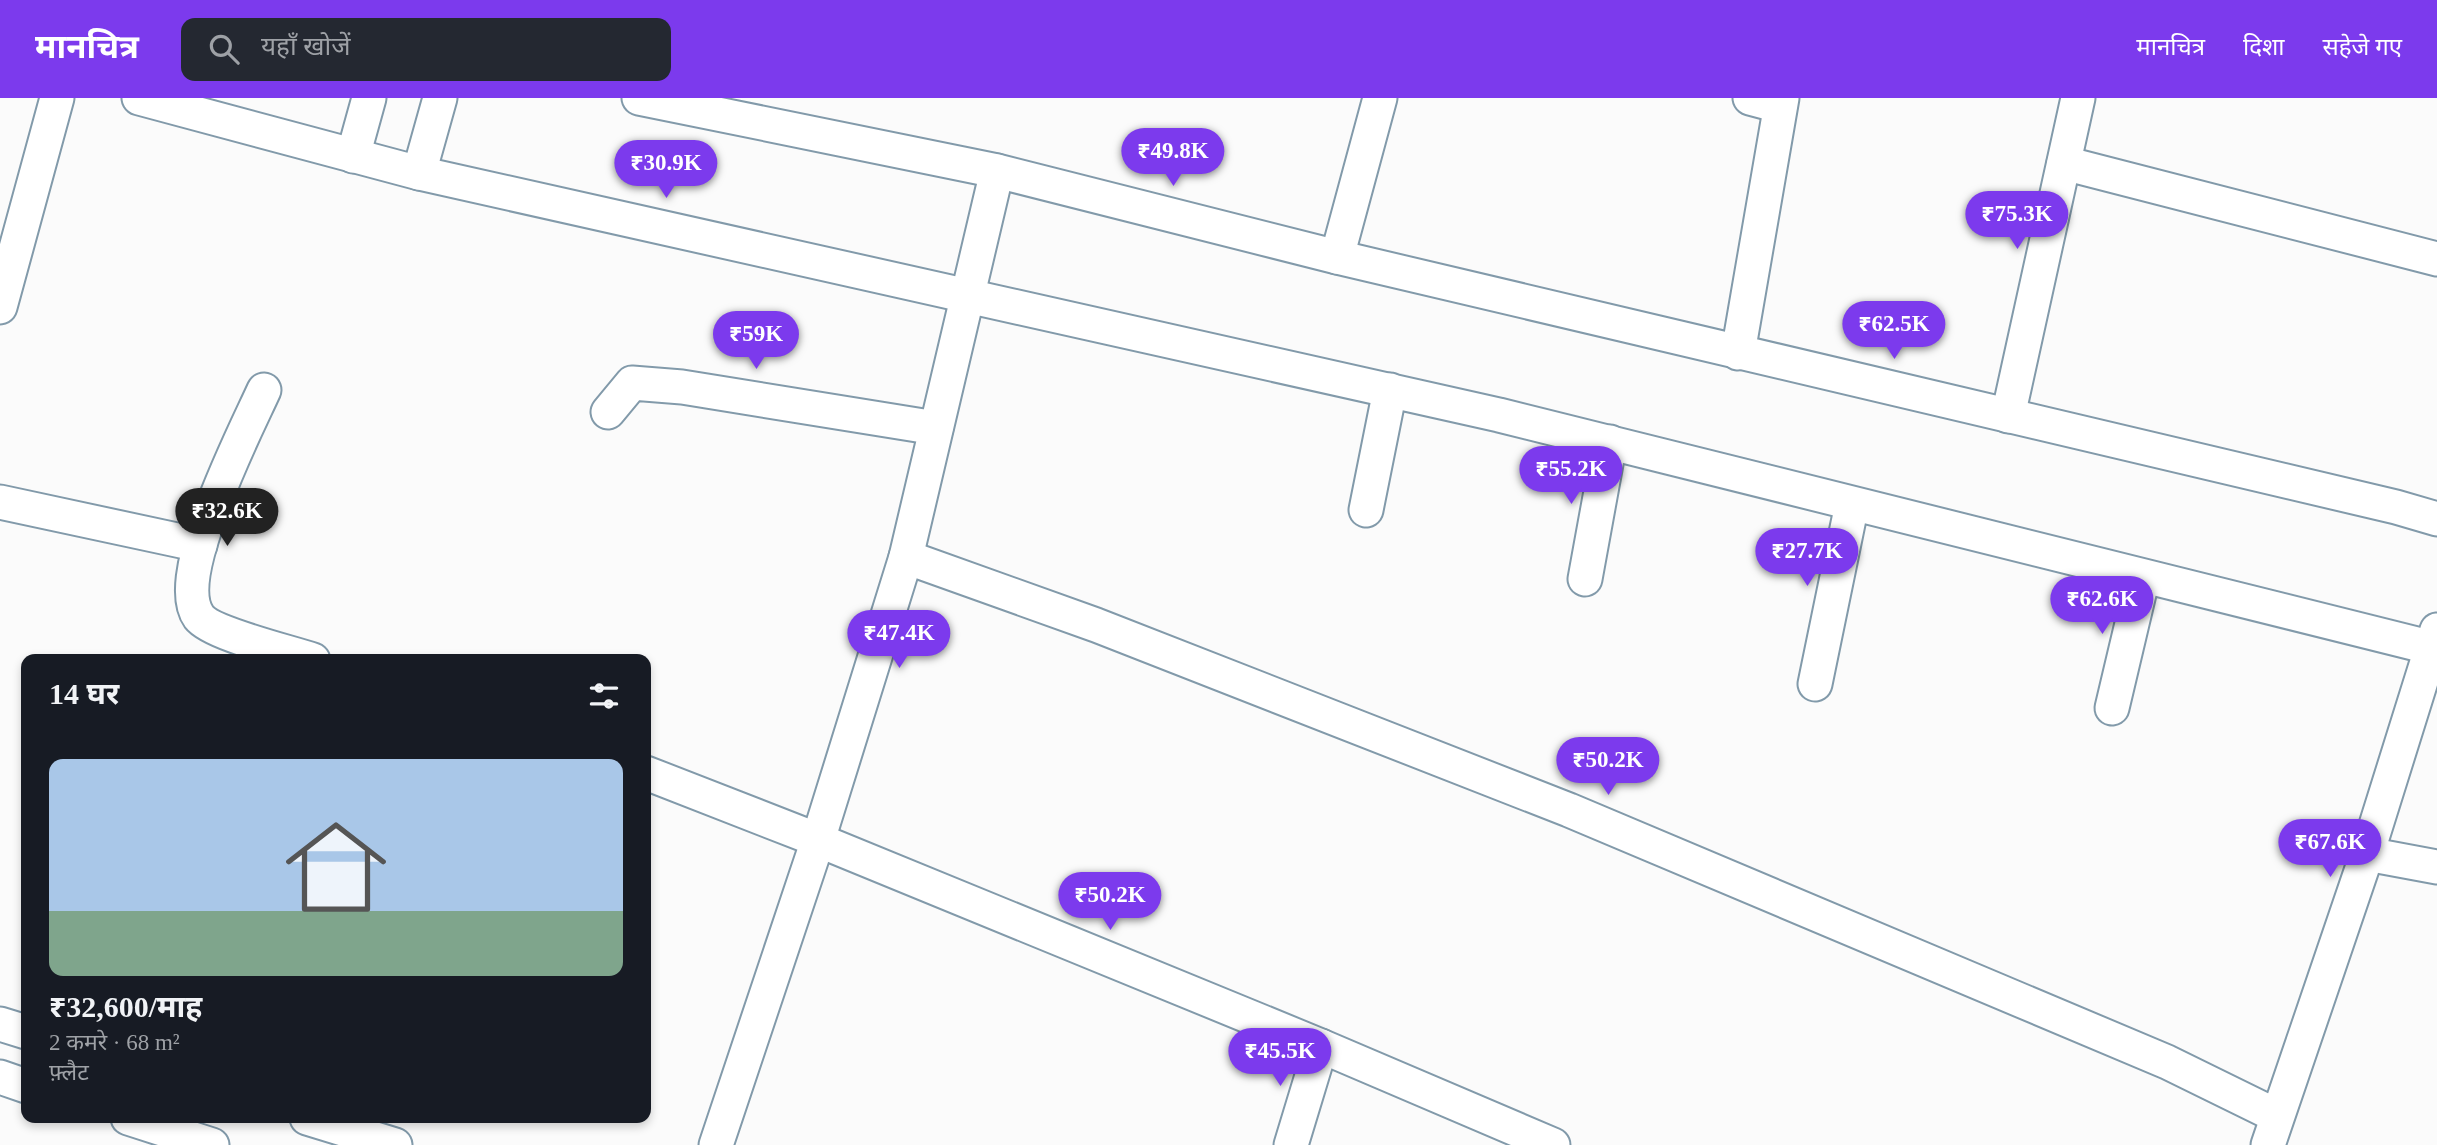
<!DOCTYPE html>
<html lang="hi">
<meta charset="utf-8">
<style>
body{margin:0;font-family:"Times New Roman","Noto Sans Devanagari",serif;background:#242831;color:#f1f3f6;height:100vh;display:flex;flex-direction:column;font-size:26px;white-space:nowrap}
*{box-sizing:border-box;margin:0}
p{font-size:23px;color:#9ea1a6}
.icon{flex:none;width:38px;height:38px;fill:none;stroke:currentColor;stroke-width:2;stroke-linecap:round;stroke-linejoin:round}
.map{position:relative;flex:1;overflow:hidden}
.side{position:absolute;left:21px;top:556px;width:630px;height:469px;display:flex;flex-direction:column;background:#171b24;border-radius:14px;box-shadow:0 4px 10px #0003}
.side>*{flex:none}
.price{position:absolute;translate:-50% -60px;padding:0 16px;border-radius:24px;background:#7c3aed;color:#fff;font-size:23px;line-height:46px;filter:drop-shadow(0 2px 4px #0008)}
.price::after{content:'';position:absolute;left:50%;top:42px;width:21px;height:16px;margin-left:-10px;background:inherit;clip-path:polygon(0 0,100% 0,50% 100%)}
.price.on{background:#222;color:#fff}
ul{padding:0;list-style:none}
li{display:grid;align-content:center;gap:14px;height:371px;padding:0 28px}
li+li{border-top:2px solid #363941}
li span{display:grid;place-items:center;height:217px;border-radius:14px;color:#555}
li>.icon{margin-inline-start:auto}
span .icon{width:126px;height:126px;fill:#fffc;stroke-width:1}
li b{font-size:30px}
h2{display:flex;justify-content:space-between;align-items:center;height:84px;padding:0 28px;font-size:30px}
header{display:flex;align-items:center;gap:42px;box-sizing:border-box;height:98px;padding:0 35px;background:#7c3aed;color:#fff}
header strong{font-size:33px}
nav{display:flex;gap:38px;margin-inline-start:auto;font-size:24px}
.search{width:490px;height:63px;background:#242831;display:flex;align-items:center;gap:18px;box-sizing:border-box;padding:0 24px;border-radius:14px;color:#9ea1a6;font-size:26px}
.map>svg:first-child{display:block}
</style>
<header>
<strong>मानचित्र</strong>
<div class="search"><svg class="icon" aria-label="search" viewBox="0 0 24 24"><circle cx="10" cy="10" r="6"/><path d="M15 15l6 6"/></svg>यहाँ खोजें</div>
<nav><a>मानचित्र</a><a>दिशा</a><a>सहेजे गए</a></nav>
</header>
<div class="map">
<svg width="2437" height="1047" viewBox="0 0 2437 1047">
<rect width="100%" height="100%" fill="#fbfbfb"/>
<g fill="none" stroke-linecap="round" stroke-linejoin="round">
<g stroke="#829aaa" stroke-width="37">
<g id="minor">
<polyline points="139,0 419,75 1499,317 2437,551"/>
<polyline points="639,0 997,73 1337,159 2396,409 2437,421"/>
<polyline points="1750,0 1780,8"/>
<polyline points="353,58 369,0"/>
<polyline points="2064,65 2437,161"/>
<polyline points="419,75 440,0"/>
<polyline points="1337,159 1380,0"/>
<polyline points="0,209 57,0"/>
<polyline points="1738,255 1782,0"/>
<path d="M264 292C245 334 170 479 199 519 212 536 290 554 313 562"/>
<polyline points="608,314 632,285 682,289 936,330"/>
<polyline points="2008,318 2078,0"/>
<polyline points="0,404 200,447"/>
<polyline points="1366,412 1390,292"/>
<polyline points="906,459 1096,527 1569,712 2167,964 2277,1018"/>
<polyline points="1585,481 1610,344"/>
<polyline points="1815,586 1852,406"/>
<polyline points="2112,610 2143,479"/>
<polyline points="646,675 818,742 1321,948 1553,1047"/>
<polyline points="2367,756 2437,769"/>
<polyline points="0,926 26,934"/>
<polyline points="0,979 26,988"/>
<polyline points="128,1020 212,1047"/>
<polyline points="307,1020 395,1047"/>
<polyline points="716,1047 818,742 906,459 997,73"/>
<polyline points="1291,1047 1321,948"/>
<polyline points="2268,1047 2367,756 2437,532"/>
</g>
</g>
<use href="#minor" stroke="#fff" stroke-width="33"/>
</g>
</svg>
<b class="price" style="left:1173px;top:90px">₹49.8K</b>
<b class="price" style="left:666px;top:102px">₹30.9K</b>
<b class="price" style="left:2017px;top:153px">₹75.3K</b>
<b class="price" style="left:1894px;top:263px">₹62.5K</b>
<b class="price" style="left:756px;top:273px">₹59K</b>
<b class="price" style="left:1571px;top:408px">₹55.2K</b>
<b class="price on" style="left:227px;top:450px">₹32.6K</b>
<b class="price" style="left:1807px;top:490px">₹27.7K</b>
<b class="price" style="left:2102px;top:538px">₹62.6K</b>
<b class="price" style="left:899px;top:572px">₹47.4K</b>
<b class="price" style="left:1608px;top:699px">₹50.2K</b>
<b class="price" style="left:2330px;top:781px">₹67.6K</b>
<b class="price" style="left:1110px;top:834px">₹50.2K</b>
<b class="price" style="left:1280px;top:990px">₹45.5K</b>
<section class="side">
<h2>14 घर<svg class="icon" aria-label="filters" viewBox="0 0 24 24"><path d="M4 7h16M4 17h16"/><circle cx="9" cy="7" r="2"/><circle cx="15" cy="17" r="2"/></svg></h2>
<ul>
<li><span style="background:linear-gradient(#a9c7e8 70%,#7fa58c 0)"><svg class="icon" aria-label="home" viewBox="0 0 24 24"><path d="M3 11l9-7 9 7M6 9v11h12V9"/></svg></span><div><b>₹32,600/माह</b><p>2 कमरे · 68 m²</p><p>फ़्लैट</p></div></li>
</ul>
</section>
</div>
